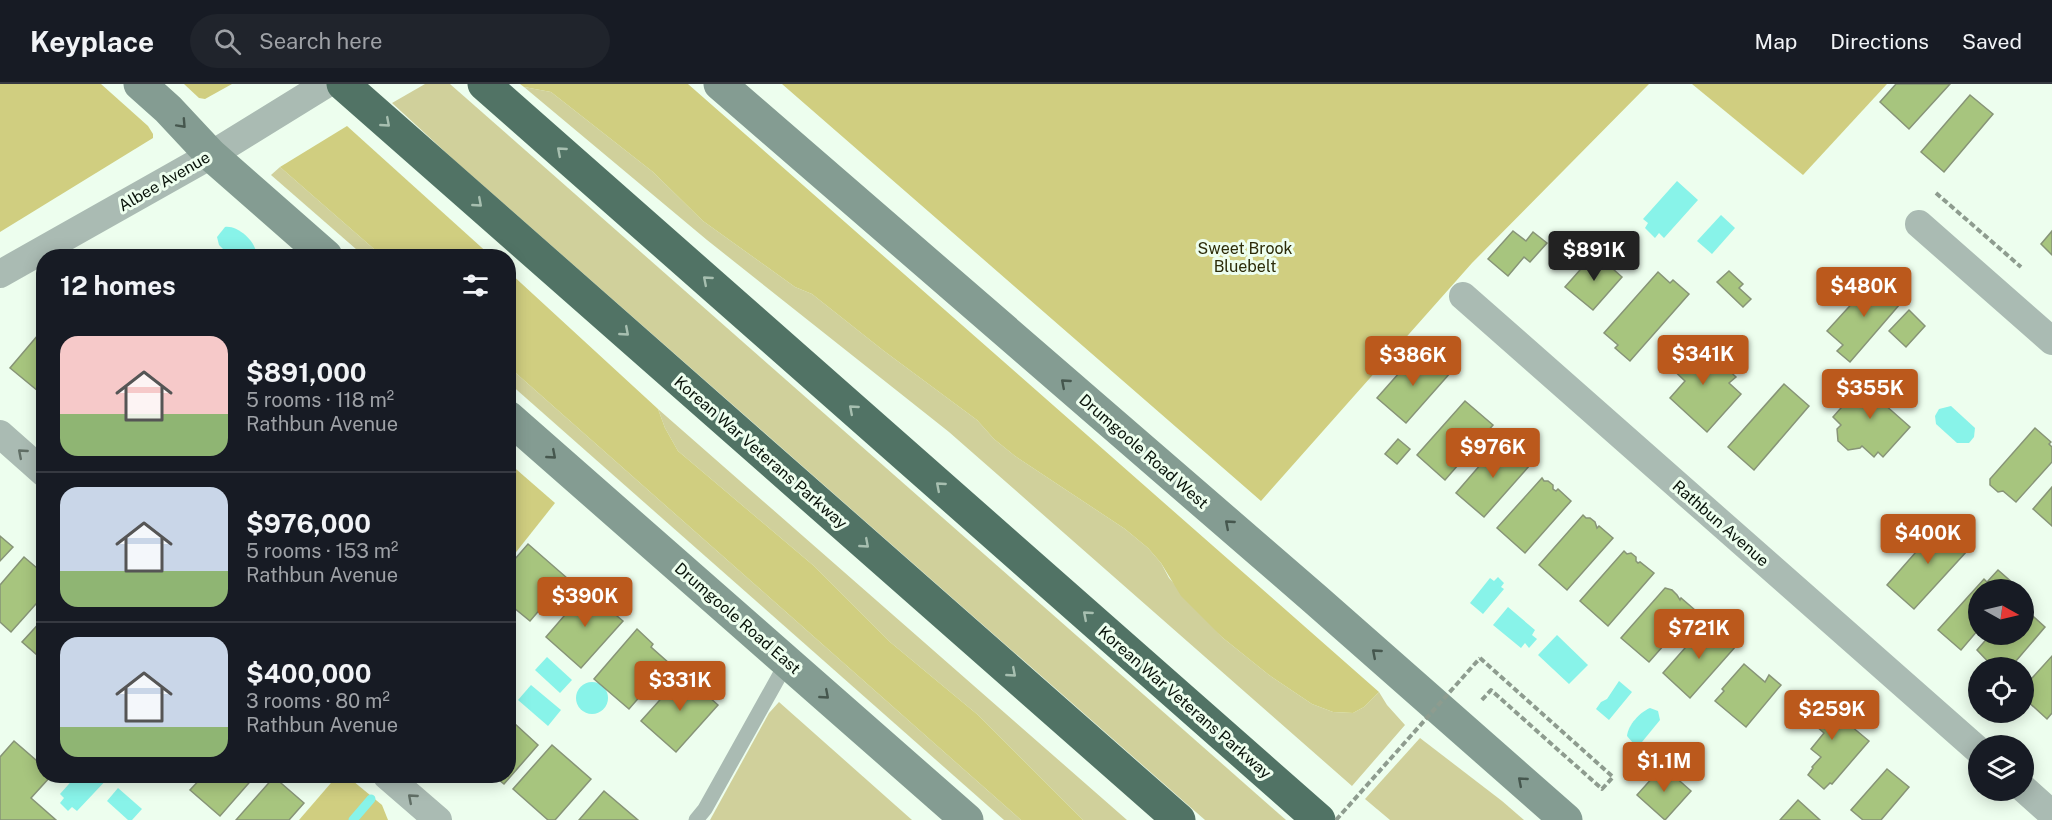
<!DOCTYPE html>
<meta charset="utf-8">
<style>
body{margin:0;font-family:"Public Sans",sans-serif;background:#20242c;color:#f1f3f6;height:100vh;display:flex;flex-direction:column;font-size:22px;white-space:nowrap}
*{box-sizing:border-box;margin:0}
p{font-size:20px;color:#9ea1a6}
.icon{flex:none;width:33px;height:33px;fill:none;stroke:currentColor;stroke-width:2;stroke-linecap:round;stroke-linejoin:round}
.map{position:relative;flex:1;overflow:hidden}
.sheet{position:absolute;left:36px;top:165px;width:480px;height:534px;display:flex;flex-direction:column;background:#171b24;border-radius:24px;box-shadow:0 3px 15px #0003}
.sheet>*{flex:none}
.needle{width:39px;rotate:98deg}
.controls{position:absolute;left:1968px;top:495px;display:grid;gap:12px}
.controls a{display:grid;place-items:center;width:66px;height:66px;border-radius:50%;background:#171b24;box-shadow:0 3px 15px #0003;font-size:30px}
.price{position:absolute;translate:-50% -51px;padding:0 14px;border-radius:6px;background:#bb591c;color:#fff;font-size:20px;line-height:39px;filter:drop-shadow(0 2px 3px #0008)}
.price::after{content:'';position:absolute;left:50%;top:36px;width:18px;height:14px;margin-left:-9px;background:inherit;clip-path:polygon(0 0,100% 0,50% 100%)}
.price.active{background:#222;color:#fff}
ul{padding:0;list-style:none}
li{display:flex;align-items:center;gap:18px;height:150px;padding:0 24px}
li+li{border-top:2px solid #363941}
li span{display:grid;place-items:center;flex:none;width:168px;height:120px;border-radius:18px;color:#555}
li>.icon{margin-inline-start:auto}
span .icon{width:72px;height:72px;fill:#fffc;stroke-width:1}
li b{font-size:26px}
h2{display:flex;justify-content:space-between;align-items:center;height:72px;padding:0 24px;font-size:26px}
header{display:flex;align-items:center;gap:36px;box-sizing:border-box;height:84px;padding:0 30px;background:#171b24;border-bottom:2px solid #363941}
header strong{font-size:28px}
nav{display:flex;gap:33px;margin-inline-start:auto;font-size:21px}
.search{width:420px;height:54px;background:#20242c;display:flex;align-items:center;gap:15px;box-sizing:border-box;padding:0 21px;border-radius:33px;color:#9ea1a6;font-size:22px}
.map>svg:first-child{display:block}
</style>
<header>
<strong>Keyplace</strong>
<div class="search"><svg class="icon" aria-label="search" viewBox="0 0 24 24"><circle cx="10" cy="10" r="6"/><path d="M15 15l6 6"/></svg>Search here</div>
<nav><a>Map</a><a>Directions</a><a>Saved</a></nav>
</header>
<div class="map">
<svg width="2052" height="736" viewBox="0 0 2052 736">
<rect width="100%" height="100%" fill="#edfeee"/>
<g fill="#d0d09b">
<polygon points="425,0 450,0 1286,736 1205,736 453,75 392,19"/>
<polygon points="524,3 551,8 653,88 703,137 795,203 812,210 884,267 977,336 994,355 1015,372 1125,445 1148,464 1161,479 1169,494 1223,554 1269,591 1312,620 1333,628 1353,629 1364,623 1379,608 1387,621 1405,641 1352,702 949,348 707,156"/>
<polygon points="280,83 382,172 364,172 271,91"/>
<polygon points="509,283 1021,736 1004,736 509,299"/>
<polygon points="658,325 1127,736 1083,736 978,631 890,558 814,482 678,367 665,344"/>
<polygon points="779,618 912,736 710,736 769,629"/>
<polygon points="1420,654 1502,717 1524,736 1390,736 1365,715"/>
</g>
<g fill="#d0ce80">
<polygon points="0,0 101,0 148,42 153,50 153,54 0,148"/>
<polygon points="184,0 232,0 205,15 199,14"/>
<polygon points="520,0 688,0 1379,608 1364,623 1353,629 1333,628 1312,620 1269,591 1223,554 1181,512 1161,479 1148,464 1125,445 1015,372 994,355 977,336 884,267 812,210 795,203 703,137 653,88 551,8 524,3"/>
<polygon points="782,0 1649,0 1472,179 1261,417"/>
<polygon points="1692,0 1887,0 1803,91"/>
<polygon points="347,42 491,172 382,172 280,83"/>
<polygon points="509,188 658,325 665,344 678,367 814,482 890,558 978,631 1083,736 1021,736 509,283"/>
<polygon points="509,379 555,419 509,477"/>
<polygon points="337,692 347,692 382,721 388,736 299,736"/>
</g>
<g fill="#88f3e9">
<polygon points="1677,97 1698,116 1664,154 1659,149 1655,154 1645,144 1648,139 1643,135"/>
<polygon points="1721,131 1735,144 1712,170 1697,157"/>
<path d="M225 143C238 141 258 159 256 172H230L219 161 217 153Z"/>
<polygon points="1951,322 1975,344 1974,353 1969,359 1957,359 1936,340 1935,332 1939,325"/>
<polygon points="1498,493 1504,499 1501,503 1504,505 1483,530 1470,519 1490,494 1494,497"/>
<polygon points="1508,523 1535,546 1532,551 1537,555 1529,564 1525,559 1521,564 1493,541"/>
<polygon points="1557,551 1588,581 1569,600 1538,571"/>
<polygon points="547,573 572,596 560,609 535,586"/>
<polygon points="1619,597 1632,608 1609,636 1596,625 1601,618 1607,615"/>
<circle cx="592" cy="614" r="16"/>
<polygon points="531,601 561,626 548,642 518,616"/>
<path d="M1650 624 1658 627 1660 636 1642 658 1633 659 1627 652C1628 641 1640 628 1650 624Z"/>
<polygon points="76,692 110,692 77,727 72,723 68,727 60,719 64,714 60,710"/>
<polygon points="118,704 142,725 132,736 128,736 107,717"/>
</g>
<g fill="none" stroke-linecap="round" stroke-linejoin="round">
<polyline stroke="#88f3e9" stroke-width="9" points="353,736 371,715"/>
</g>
<g fill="#a7c57e" stroke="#879477" stroke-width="1.5">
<polygon points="1896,0 1950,0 1909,45 1880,18"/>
<polygon points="1970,11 1993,30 1944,88 1921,68"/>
<polygon points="1513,147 1526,157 1533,148 1547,159 1530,178 1524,173 1508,192 1488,175"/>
<polygon points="2052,147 2052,171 2041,160"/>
<polygon points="1580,151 1590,161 1572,180 1562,171"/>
<polygon points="1595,169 1622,193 1593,226 1565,203"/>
<polygon points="1729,187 1743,200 1739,204 1751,215 1743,223 1717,198"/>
<polygon points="1658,188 1670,199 1673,196 1689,210 1630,277 1615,264 1618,261 1604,249"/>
<polygon points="1877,192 1894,207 1890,211 1900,220 1850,278 1837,267 1843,261 1827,247"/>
<polygon points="1909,226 1925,242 1906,263 1889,247"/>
<polygon points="38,251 44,256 44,312 10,284"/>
<polygon points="1691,257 1705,270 1708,267 1736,293 1729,299 1741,310 1707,348 1670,314 1685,297 1668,281"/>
<polygon points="1415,271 1429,283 1436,275 1451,288 1406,339 1377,314"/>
<polygon points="1872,289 1894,309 1884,320 1910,343 1883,373 1878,368 1874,373 1862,362 1860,364 1848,366 1838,357 1837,345 1841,341 1833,333"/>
<polygon points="1784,300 1809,322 1754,386 1728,363"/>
<polygon points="1465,317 1493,341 1445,396 1417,371"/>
<polygon points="2035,344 2051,358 2049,360 2052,363 2052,378 2016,418 2003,407 1998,408 1990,401 1990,395"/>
<polygon points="1398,355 1410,365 1397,380 1385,370"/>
<polygon points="1500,358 1503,361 1507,361 1512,365 1512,369 1515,371 1516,369 1530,381 1484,433 1456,409"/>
<polygon points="1542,394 1544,397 1548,397 1553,401 1553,405 1556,407 1558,405 1571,417 1525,469 1497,444"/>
<polygon points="2052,403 2052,442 2033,425"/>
<polygon points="1583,431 1586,434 1590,434 1595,438 1597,444 1599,442 1613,454 1567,506 1539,481"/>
<polygon points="1945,435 1958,447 1948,458 1950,460 1954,455 1958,455 1965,462 1967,467 1914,525 1887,501"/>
<polygon points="0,452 13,463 0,477"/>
<polygon points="528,460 567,494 530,537 508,519 508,483"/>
<polygon points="1624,467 1627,470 1631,469 1636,473 1636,477 1638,479 1640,478 1654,489 1608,542 1580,517"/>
<polygon points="24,473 44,490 44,511 11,548 0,538 0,501"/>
<polygon points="1998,486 2015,501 2012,506 1978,506 1978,546 1961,566 1938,546 1984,495 1987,498"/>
<polygon points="589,503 607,518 604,521 623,537 581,584 546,553"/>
<polygon points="1665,504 1672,506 1677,511 1680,516 1681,514 1695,526 1649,578 1621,554"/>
<polygon points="2024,524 2045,543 2010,584 1994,584 1977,566 1991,550 2024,550"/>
<polygon points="44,534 44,577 22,558"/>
<polygon points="1707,539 1721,552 1723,550 1736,562 1690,614 1663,589"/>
<polygon points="637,545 653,560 651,563 669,579 629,625 594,595"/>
<polygon points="2052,572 2052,629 2047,635 2024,614 2024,603"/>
<polygon points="1744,580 1765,598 1769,591 1781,601 1746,643 1715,617 1724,607 1722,605"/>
<polygon points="685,588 702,603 700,605 718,621 676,668 641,637"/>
<polygon points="1814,610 1840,632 1842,628 1854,639 1851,642 1869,657 1832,700 1830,699 1824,705 1808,691 1813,684 1812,683 1821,673 1811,665 1824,649 1799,627"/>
<polygon points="514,639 538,661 504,700 494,692 508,692 508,645"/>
<polygon points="14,657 44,683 44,692 51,692 31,714 56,736 0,736 0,673"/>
<polygon points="552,661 591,695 555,736 548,736 513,705"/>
<polygon points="1663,682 1691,707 1665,736 1637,711"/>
<polygon points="1887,685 1909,703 1881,736 1863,736 1851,726"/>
<polygon points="203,692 255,692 220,732 190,706"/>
<polygon points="274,693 304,719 289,736 236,736"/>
<polygon points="604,707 638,736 579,736"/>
<polygon points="1798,716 1820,736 1780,736"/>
</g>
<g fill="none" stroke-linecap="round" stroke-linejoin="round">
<g stroke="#8e9c8f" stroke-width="4" stroke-dasharray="6 3" stroke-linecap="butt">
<polyline points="1936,109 2021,183"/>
<polyline points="1480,574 1613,693 1602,705 1491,606 1480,618"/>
</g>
<polyline stroke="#aabbb3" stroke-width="15" points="696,736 705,725 787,578"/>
<g stroke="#aabbb3" stroke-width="28">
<polyline points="1919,140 2052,257"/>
<polyline points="0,190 211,71 326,0"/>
<polyline points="1463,212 1978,666"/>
<polyline points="0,350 44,389"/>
<polyline points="387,692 438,736"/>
<polyline points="2024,705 2052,730"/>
</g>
<g stroke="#849c92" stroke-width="33">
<polyline points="140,0 168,25 211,71 326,172"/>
<polyline points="720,0 1315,515 1566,736"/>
<polyline points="508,333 967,736"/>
</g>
<g stroke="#517365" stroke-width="33">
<polyline points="343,0 1179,736"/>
<polyline points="484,0 1319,736"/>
</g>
<polyline stroke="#8e9c8f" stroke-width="4" stroke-dasharray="6 3" stroke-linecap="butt" points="1336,736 1480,574"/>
</g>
<defs><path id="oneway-chevron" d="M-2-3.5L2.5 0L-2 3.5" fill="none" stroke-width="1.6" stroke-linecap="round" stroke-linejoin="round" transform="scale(1.5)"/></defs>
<g stroke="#a7bfb0">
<use href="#oneway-chevron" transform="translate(386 39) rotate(41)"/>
<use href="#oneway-chevron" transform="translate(561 67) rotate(-139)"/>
<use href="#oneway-chevron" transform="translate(478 119) rotate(41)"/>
<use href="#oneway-chevron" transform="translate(707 196) rotate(-139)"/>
<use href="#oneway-chevron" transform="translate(625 248) rotate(41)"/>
<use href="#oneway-chevron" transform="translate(853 325) rotate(-139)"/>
<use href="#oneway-chevron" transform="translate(940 402) rotate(-139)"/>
<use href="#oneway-chevron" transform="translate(865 460) rotate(41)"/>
<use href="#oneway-chevron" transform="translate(1087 531) rotate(-139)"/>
<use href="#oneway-chevron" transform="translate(1012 589) rotate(41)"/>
</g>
<g stroke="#46574e">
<use href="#oneway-chevron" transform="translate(182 40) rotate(47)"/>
<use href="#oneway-chevron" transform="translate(1065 299) rotate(-139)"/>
<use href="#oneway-chevron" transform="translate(552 371) rotate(41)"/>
<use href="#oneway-chevron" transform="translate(1229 440) rotate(-139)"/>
<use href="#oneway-chevron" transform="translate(1376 569) rotate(-139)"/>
<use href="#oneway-chevron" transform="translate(825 611) rotate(41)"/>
<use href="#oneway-chevron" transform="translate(1522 697) rotate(-139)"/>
</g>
<g stroke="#616f66">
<use href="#oneway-chevron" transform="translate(22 369) rotate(-139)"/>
<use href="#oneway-chevron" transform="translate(412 714) rotate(-139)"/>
</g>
<g text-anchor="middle" stroke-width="6" stroke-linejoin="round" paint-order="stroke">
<g font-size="16" fill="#081209" stroke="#edfeee">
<text transform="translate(164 97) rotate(-30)" y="6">Albee Avenue</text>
<text transform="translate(1144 367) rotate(41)" y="6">Drumgoole Road West</text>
<text transform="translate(761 368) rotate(41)" y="6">Korean War Veterans Parkway</text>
<text transform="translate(1721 439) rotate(41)" y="6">Rathbun Avenue</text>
<text transform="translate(738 534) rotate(41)" y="6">Drumgoole Road East</text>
<text transform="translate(1185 618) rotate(41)" y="6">Korean War Veterans Parkway</text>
</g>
<g font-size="16" fill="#2c2b08" stroke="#edfeee">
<text x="1245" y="170">Sweet Brook<tspan x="1245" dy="18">Bluebelt</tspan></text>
</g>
</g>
</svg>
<div class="controls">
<a><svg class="needle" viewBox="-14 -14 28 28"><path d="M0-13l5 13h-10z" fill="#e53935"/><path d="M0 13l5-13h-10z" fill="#9ea1a6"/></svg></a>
<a><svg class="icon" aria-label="locate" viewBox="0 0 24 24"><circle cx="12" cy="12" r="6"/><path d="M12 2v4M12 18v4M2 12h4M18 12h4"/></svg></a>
<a><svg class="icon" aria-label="layers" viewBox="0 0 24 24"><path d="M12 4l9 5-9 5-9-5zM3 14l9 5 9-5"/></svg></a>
</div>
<b class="price active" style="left:1594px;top:198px">$891K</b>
<b class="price" style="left:1864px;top:234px">$480K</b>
<b class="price" style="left:1703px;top:302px">$341K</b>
<b class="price" style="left:1413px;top:303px">$386K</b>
<b class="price" style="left:1870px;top:336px">$355K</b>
<b class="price" style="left:1493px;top:395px">$976K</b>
<b class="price" style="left:1928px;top:481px">$400K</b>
<b class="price" style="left:585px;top:544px">$390K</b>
<b class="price" style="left:1699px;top:576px">$721K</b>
<b class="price" style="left:680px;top:628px">$331K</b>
<b class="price" style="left:1832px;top:657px">$259K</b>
<b class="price" style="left:1664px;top:709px">$1.1M</b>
<section class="sheet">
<h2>12 homes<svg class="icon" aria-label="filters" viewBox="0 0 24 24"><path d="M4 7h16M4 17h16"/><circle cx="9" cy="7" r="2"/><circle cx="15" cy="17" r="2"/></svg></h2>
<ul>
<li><span style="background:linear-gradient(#f6c9c9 65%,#8fb573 0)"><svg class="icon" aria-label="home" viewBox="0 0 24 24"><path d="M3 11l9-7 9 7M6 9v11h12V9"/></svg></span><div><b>$891,000</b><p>5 rooms · 118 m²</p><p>Rathbun Avenue</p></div></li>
<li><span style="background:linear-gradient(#c9d6e8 70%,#8fb573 0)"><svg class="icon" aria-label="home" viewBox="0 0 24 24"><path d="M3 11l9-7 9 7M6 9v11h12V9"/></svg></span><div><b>$976,000</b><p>5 rooms · 153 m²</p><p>Rathbun Avenue</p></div></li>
<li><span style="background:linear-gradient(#c9d6e8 75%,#8fb573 0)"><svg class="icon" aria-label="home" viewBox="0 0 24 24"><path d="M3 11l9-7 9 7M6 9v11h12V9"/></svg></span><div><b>$400,000</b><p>3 rooms · 80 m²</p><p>Rathbun Avenue</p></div></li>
</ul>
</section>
</div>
